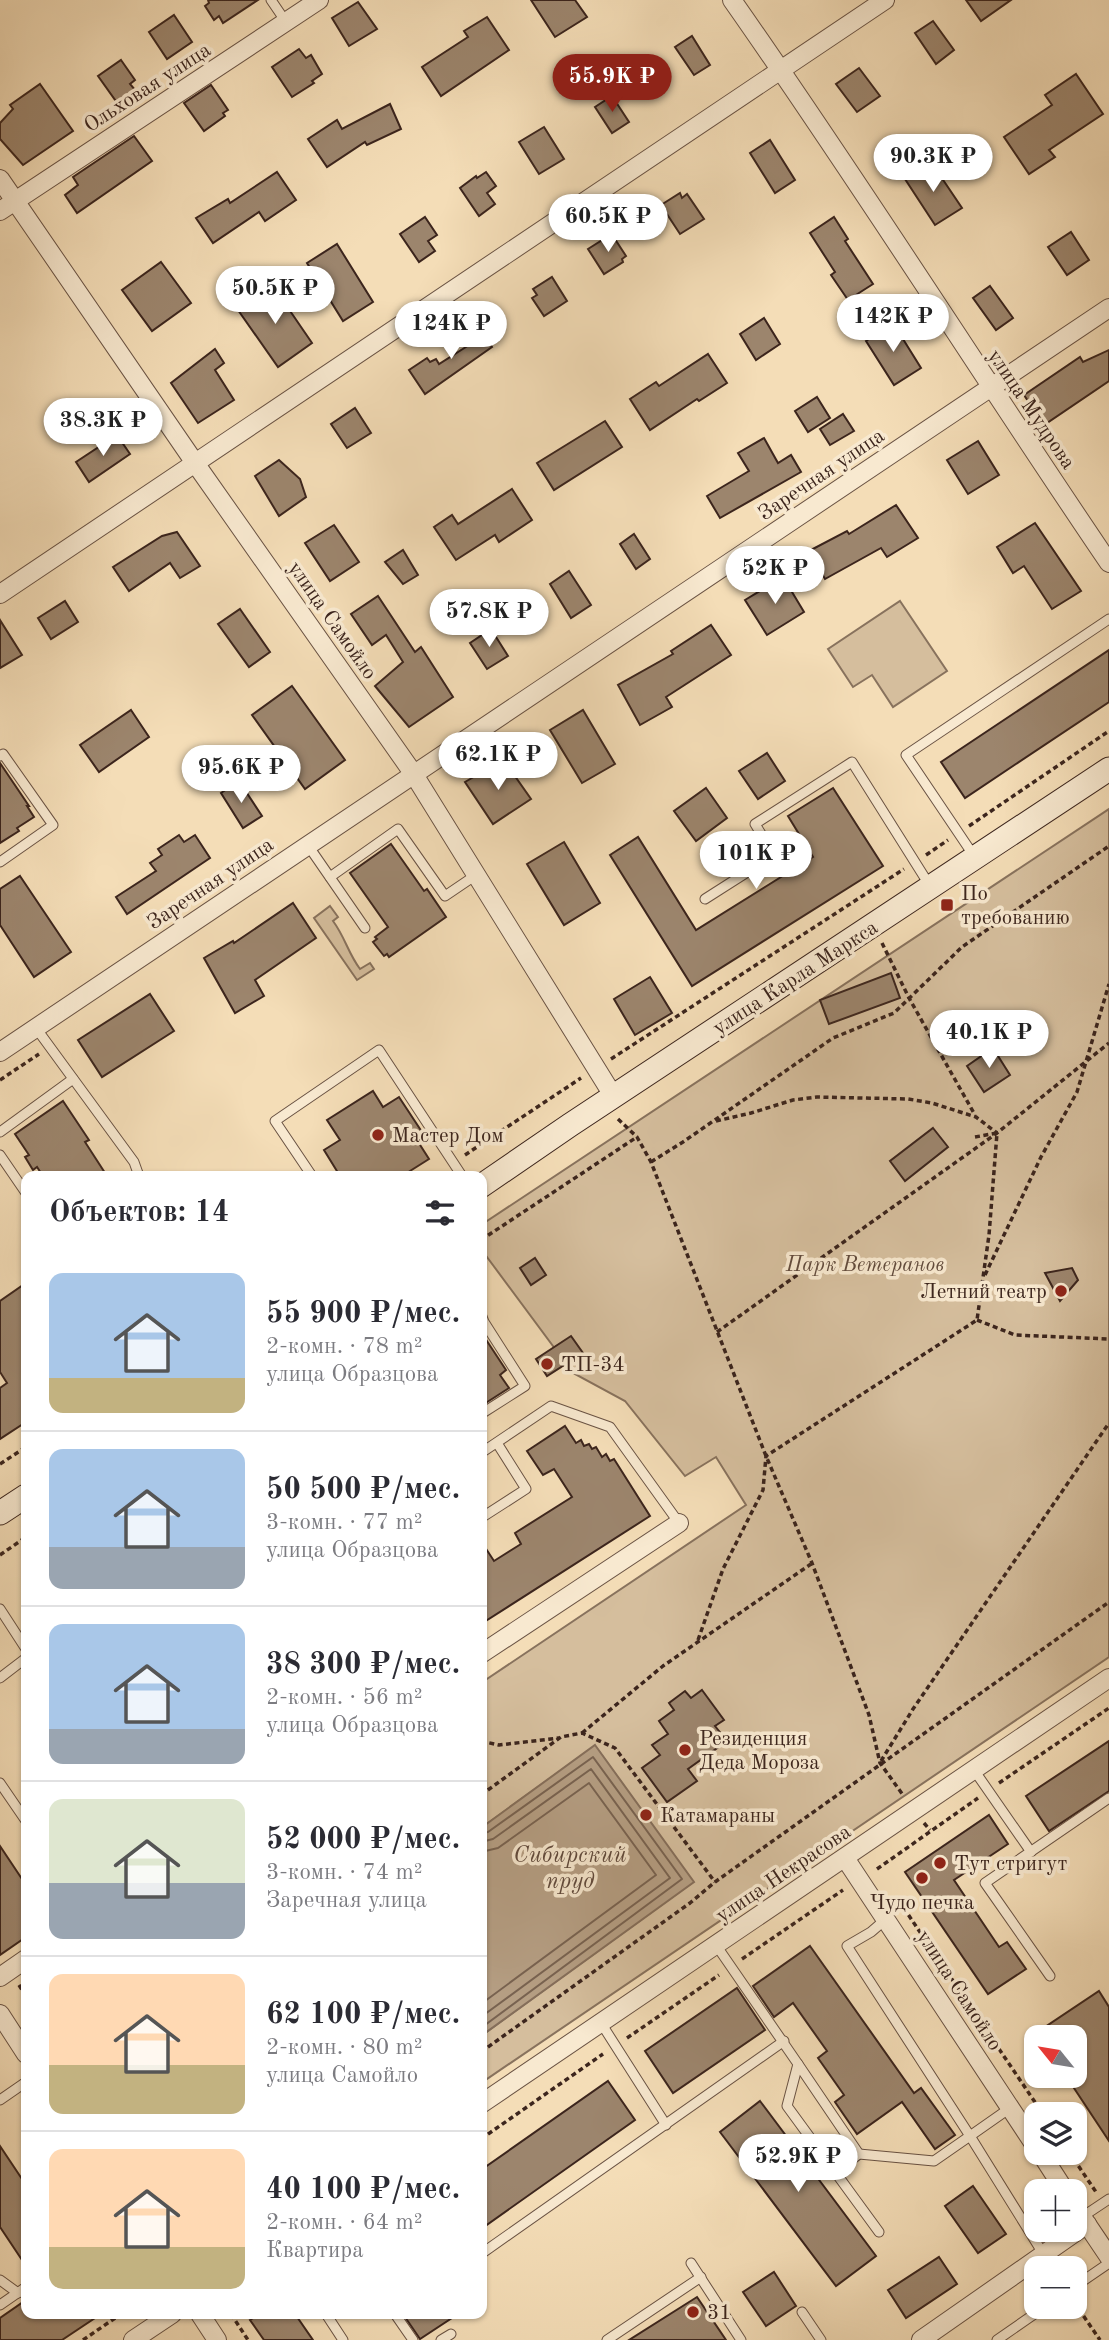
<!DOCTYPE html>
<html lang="ru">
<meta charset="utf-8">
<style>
body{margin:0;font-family:"Old Standard TT",serif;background:#f2f2f3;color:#2b2b33;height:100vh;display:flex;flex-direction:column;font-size:26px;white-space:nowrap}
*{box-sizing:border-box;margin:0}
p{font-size:23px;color:#7c7c81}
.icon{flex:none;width:38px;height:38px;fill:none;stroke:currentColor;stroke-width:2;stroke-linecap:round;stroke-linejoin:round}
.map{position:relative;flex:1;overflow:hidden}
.side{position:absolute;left:21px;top:1171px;width:466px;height:1148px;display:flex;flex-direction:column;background:#fff;border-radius:14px;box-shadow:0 2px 5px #0004}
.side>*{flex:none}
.needle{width:46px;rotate:300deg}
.tools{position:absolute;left:1024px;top:2025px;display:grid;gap:14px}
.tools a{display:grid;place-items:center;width:63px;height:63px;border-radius:14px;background:#fff;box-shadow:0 2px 5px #0004;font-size:35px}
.price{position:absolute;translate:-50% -60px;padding:0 16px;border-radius:24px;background:#fff;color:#222;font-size:23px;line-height:46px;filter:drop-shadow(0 2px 4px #0008)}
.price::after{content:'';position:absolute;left:50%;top:42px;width:21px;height:16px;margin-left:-10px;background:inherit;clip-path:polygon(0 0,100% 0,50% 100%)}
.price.current{background:#8f2418;color:#fff}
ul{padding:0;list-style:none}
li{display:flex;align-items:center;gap:21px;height:175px;padding:0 28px}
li+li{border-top:2px solid #e1e1e2}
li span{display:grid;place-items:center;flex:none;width:196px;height:140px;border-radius:14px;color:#555}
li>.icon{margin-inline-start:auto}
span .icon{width:84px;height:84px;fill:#fffc;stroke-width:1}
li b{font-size:30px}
h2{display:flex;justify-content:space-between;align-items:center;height:84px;padding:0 28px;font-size:30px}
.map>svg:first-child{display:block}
</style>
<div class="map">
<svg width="1109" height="2340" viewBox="0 0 1109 2340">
<rect width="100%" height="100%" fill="#f4ddb7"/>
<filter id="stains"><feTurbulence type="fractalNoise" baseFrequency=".00286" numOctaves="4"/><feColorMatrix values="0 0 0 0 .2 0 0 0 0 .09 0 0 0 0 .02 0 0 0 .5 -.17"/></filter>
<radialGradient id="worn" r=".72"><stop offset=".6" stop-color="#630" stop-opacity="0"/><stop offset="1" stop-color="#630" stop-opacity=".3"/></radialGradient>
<g fill="#d5be9d" stroke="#88725d" stroke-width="2">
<polygon points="900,601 947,671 893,707 872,675 853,687 828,649"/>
<polygon points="1109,809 1109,1657 481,2083 481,2036 693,1882 595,1746 481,1828 481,1683 746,1505 716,1457 685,1476 625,1401 573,1373 481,1249 481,1225"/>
<path d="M330 906 338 917 333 921C345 937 348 953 360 969L370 963 374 969 357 980 314 918Z"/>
</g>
<polygon fill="#b59e83" stroke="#856e5a" stroke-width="2" points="595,1745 694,1882 481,2036 481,1828"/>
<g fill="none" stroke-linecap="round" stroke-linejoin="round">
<g stroke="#786250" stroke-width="2">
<polyline points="481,1833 488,1832 593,1757 682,1879 481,2028"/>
<polyline points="481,1842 493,1839 591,1769 670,1878 481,2017"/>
<polyline points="481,1852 498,1848 589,1783 656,1875 481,2004"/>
</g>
</g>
<g fill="#9c856d" stroke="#3c251d" stroke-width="2">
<polygon points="208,0 258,0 223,23 219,16 214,20 205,6 209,3"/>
<polygon points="531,0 575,0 587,17 555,37"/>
<polygon points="966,0 1011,0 981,21"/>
<polygon points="358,2 377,29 349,46 332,18"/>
<polygon points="174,15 192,42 167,59 149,32"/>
<polygon points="487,17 509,50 441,96 422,67 468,37 464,31"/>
<polygon points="933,21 954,50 936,64 915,33"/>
<polygon points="692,36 710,65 694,75 675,47"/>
<polygon points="299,49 306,58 311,55 322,74 312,81 314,83 292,97 272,67"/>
<polygon points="121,60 135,80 130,84 136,91 118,104 98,76"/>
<polygon points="859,68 880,96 857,112 836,84"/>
<polygon points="1076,74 1103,114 1049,150 1055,157 1029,174 1004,137 1052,105 1045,95"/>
<polygon points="40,84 73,131 23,165 0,139 0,123 13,109 10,105"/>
<polygon points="211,85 228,110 223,113 225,116 204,131 184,103"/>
<polygon points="612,96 629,122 612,133 595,107"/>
<polygon points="390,104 401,129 367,145 365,142 327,167 308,139 337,120 342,129"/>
<polygon points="544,127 564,159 539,174 519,142"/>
<polygon points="134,136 152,161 77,213 65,195 78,185 73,177"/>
<polygon points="770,140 795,180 775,193 750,153"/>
<polygon points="931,162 962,208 935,225 905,179"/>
<polygon points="277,172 296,200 265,221 259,212 213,243 196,218 228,199 230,203"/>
<polygon points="486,172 496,186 487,193 495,204 479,216 460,188 476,176 477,178"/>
<polygon points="680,193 682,198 687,194 704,219 680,234 661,205"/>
<polygon points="425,217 437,235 428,241 435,251 419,262 400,234"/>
<polygon points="834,217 848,239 845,241 873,284 848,300 831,275 835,272 810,233"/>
<polygon points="1071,232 1089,260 1067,275 1048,247"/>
<polygon points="613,236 626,256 622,259 623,262 604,274 588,249 607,237 608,240"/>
<polygon points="337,244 373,302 343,321 307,263"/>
<polygon points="161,262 191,303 152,331 122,290"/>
<polygon points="552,277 567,301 544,316 532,298 537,295 533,289"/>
<polygon points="273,286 312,343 278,367 238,310"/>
<polygon points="990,286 1013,318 996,330 973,298"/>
<polygon points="764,318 780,344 756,360 740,334"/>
<polygon points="477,323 492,347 425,394 409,370 427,358 430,362 436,359 439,364 469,345 461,333"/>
<polygon points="893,323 921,368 894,385 866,341"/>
<polygon points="215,349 224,363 215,370 234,400 198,423 171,383"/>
<polygon points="1109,350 1109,381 1044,425 1024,395 1080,357 1083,362"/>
<polygon points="708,354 727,383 699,401 697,399 650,430 630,399 656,382 659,386"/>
<polygon points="817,397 830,418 808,432 795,411"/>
<polygon points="355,408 371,433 347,448 331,424"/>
<polygon points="843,414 854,431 830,445 820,429"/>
<polygon points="605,421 622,447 554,490 537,463"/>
<polygon points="117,435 130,454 89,482 76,462"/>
<polygon points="764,438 778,463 791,455 801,472 720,518 707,496 749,471 738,453"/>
<polygon points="978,441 999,475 968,494 947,460"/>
<polygon points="279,460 300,479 306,497 279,516 255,476"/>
<polygon points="512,489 532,520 499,542 495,535 456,560 434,527 452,515 458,524"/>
<polygon points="896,505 918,538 887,557 881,548 825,579 809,551 847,531 849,534"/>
<polygon points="1035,523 1081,591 1052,609 1024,566 1013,573 997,547"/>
<polygon points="334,525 359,562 330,581 305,543"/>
<polygon points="177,532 200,566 180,578 170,563 129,591 113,567 162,536"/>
<polygon points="634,534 650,559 636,569 620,544"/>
<polygon points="403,550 418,575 403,584 385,562"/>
<polygon points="569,571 591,605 571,618 550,584"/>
<polygon points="783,577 804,612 767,635 745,600"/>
<polygon points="378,596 415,652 421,647 453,697 409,727 375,686 403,662 386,635 372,645 351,614"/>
<polygon points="65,601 78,622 51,639 38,618"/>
<polygon points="240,609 270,652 249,667 218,624"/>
<polygon points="0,620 22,655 0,668"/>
<polygon points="711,625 731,655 666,697 672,707 640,725 618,685 673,654 671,651"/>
<polygon points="491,629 508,656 487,669 470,643"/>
<polygon points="1109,650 1109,702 965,798 941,762"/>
<polygon points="292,686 345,760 305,789 252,715"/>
<polygon points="131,710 149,737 99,772 80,745"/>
<polygon points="583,710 615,764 582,783 550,730"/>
<polygon points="767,753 785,781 758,799 739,771"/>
<polygon points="505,762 531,799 493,824 465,782 484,771 487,775"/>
<polygon points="0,763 29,806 27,806 34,817 17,828 19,831 0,843"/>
<polygon points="239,781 262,816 243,828 221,793"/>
<polygon points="706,788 727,818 696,841 674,811"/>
<polygon points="833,788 883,866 692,986 610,855 638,837 696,930 813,857 788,816"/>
<polygon points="179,835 184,842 195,835 210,858 127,914 116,897 156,871 150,863 162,855 158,849"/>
<polygon points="564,842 600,903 564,925 527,864"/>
<polygon points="391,844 424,891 427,889 446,917 389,957 387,954 384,956 373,942 377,939 375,937 388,927 350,873"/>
<polygon points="20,876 71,952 34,977 0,925 0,889"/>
<polygon points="293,903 316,938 255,980 264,996 235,1013 204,958 233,941 234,943"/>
<polygon points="891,973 900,998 829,1024 820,1000"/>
<polygon points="650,977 672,1013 635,1035 614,999"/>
<polygon points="150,994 174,1031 102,1077 78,1040"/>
<polygon points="993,1048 1010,1075 984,1092 967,1066"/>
<polygon points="373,1091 383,1107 399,1097 422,1132 415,1137 429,1159 402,1176 340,1176 324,1150 340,1140 327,1120"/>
<polygon points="63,1101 89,1140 85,1142 107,1176 43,1176 37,1167 33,1170 25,1157 29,1155 15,1134"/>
<polygon points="933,1128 948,1147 905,1181 890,1161"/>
<polygon points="535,1258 546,1275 531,1285 520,1268"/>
<polygon points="1072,1268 1078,1280 1060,1301 1045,1273"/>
<polygon points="26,1283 26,1422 0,1439 0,1388 7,1383 0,1372 0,1301"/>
<polygon points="481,1332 506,1370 500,1375 509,1388 481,1406"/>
<polygon points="571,1336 583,1353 547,1376 536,1359"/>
<polygon points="565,1426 576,1443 581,1440 584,1446 589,1444 592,1449 596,1447 602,1457 606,1454 610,1461 614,1459 650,1516 481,1624 481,1541 494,1561 521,1544 515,1533 572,1497 554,1469 543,1475 527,1451"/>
<polygon points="702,1690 724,1720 715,1726 727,1741 688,1769 697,1781 667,1802 642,1768 660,1755 652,1745 668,1734 659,1721 674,1710 669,1703 685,1691 691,1698"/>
<polygon points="1109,1741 1109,1791 1049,1831 1026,1796"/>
<polygon points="989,1815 1008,1844 954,1880 999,1947 1007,1942 1026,1969 988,1994 905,1872"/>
<polygon points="0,1846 26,1885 26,1937 0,1955"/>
<polygon points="810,1946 914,2093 921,2088 955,2135 935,2149 902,2102 857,2134 835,2102 844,2095 818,2058 827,2051 793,2003 774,2017 753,1986"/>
<polygon points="737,1988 765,2030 673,2093 645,2051"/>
<polygon points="1099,1991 1109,2007 1109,2141 1066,2076 1074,2076 1074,2037 1030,2037"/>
<polygon points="608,2081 635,2120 481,2229 481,2170"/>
<polygon points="760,2101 876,2256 836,2286 720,2132"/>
<polygon points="0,2146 26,2185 26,2266 0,2227"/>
<polygon points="973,2186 1006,2234 978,2253 945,2206"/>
<polygon points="939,2257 957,2284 906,2318 888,2290"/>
<polygon points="774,2272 796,2306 766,2326 743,2292"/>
<polygon points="697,2297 726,2340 629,2340"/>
<polygon points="26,2300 26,2314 101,2314 62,2340 0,2340 0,2318"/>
<polygon points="260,2314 295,2314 313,2340 264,2340 250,2320"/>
<polygon points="403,2314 458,2314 420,2339"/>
</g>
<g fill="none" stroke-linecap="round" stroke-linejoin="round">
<g stroke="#6a5344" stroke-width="11">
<g id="lane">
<polyline points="271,0 286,22"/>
<polyline points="0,756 3,754 53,825 0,862"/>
<polyline points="307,844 365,928"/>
<polyline points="974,856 906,755 1109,619"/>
<polyline points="330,877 398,829 445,896 476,875"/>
<polyline points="705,899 774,855 755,824 852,762 930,886"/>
<polyline points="36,1028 134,1162 139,1176"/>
<polyline points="0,1132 73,1079"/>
<polyline points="0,1155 26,1193"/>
<polyline points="312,1176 275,1121 379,1050 462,1176"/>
<polyline points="481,1314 484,1322 525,1386 481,1414"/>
<polyline points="481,1453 551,1406 610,1427 679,1523"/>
<polyline points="481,1518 526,1489 497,1443"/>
<polyline points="0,1609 26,1649"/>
<polyline points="0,1678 26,1658"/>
<polyline points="974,1770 1031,1852"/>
<polyline points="0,1783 26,1821"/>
<polyline points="886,1919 871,1932 847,1946 970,2136 1010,2108"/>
<polyline points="716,1945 798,2064 787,2106 879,2232"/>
<polyline points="1050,1976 985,1883 1109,1798"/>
<polyline points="601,2023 666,2125"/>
<polyline points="798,2064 859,2154"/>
<polyline points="0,2100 26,2082"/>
<polyline points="834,2173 859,2154 934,2161 970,2136 1044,2255"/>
<polyline points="1082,2217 1109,2199"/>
<polyline points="481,2254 784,2041"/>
<polyline points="691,2263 741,2340"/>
<polyline points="0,2280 18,2293"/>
<polyline points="1074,2287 1109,2263"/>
<polyline points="0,2305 26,2287"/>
<polyline points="802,2312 821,2340"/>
<polyline points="326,2314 343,2340"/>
<polyline points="395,2314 413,2340"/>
<polyline points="441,2340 451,2334"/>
<polyline points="607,2340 701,2277"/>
<polyline points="997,2340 1046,2306"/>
</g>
</g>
<g stroke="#6a5344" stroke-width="20">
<g id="street">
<path d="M732 0C862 185 982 376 1109 563"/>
<polyline points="0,179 195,463 413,773 614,1097"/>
<polyline points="0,211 319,0"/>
<polyline points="0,594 885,0"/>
<polyline points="0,1052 1109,308"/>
<polyline points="481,1654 679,1523"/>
<polyline points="845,1858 1036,2147"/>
<polyline points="0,1977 26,1959"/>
<polyline points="0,2014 26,2054"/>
<polyline points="481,2104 1109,1678"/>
<polyline points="1040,2152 1065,2191"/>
<polyline points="1074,2205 1109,2257"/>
<polyline points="200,2314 217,2340"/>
<polyline points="133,2340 172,2314"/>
<polyline points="921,2340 1087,2224"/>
</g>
</g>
<g stroke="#3c251d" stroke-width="25">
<g id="secondary">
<polyline points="481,1186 570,1125 1109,769"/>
<polyline points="0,1513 26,1496"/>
</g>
</g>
<g stroke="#3c251d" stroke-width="3.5" stroke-dasharray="5 3.5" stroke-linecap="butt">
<polyline points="969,826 1109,731"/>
<polyline points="926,855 948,840"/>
<polyline points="882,943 909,998 975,1115"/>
<polyline points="611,1059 904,869"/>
<polyline points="0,1080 39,1054"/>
<polyline points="618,1119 637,1137 651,1162 766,1456 812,1563 869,1715 880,1763 903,1795"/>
<polyline points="716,1121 751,1113 793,1100 817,1097 908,1099 932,1103 976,1117 997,1133"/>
<polyline points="465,1155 581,1078"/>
<polyline points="651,1162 683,1142 833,1038 894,1013 962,947 1109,846"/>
<polyline points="481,1240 637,1137"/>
<polyline points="985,1275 1041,1157 1077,1092 1109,984"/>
<polyline points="977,1320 1015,1335 1109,1339"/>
<polyline points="717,1332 997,1133 1109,1043"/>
<polyline points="0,1464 26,1447"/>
<polyline points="0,1555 26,1537"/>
<polyline points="698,1640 723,1569 763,1490 766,1456 977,1320 989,1235 997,1133 975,1137"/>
<polyline points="582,1733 663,1666 811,1564"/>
<polyline points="481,1741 499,1745 559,1738"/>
<polyline points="881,1761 913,1709 1109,1423"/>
<polyline points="999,1783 1109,1708"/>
<polyline points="481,1795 561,1737 582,1733 615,1748 715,1882"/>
<polyline points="924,1823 930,1830"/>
<polyline points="877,1869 978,1798"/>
<polyline points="899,1901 1043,2114"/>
<polyline points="742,1959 843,1890"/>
<polyline points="19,1985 26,1996"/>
<polyline points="627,2038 719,1975"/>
<polyline points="481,2052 690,1903 715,1882 1109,1602"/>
<polyline points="481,2139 603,2054"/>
<polyline points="1069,2152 1096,2192"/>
<polyline points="1074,2302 1100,2340"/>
<polyline points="231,2314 248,2340"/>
<polyline points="83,2340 121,2314"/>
</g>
<use href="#lane" stroke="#f8e9d0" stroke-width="9"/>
<use href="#street" stroke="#f8e9d0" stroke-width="18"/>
<use href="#secondary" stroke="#f8e9d0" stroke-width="23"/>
</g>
<g fill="#8f2418" stroke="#f8e9d0" stroke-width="2.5">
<rect x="940" y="898" width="14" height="14" rx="3.5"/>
<circle cx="378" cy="1135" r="7"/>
<circle cx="1061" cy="1291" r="7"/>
<circle cx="547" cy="1364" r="7"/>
<circle cx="685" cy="1750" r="7"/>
<circle cx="646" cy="1815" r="7"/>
<circle cx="940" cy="1863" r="7"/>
<circle cx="922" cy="1878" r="7"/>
<circle cx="693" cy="2312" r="7"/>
</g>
<g text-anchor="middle" stroke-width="7" stroke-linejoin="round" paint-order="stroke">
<g font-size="21" fill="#3c251d" stroke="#f8e9d0">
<text transform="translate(147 87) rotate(-33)" y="7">Ольховая улица</text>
<text transform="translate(1032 409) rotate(56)" y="7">улица Мудрова</text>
<text transform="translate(821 474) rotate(-34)" y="7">Заречная улица</text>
<text transform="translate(333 620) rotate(55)" y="7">улица Самойло</text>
<text transform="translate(210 883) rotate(-34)" y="7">Заречная улица</text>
<text transform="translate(795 977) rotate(-33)" y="7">улица Карла Маркса</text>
<text transform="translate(783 1873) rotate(-34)" y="7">улица Некрасова</text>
<text transform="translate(960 1990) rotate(57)" y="7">улица Самойло</text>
</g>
<g font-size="21" fill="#3c251d" stroke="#f8e9d0" text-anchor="start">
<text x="961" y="900">По<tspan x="961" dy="24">требованию</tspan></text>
<text x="392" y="1142">Мастер Дом</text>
<text x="1047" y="1298" text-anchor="end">Летний театр</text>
<text x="561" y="1371">ТП-34</text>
<text x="699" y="1745">Резиденция<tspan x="699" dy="24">Деда Мороза</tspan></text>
<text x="660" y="1822">Катамараны</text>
<text x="954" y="1870">Тут стригут</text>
<text x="922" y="1909" text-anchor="middle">Чудо печка</text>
<text x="707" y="2319">31</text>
</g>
<g font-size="21" font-style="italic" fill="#624b3d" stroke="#f8e9d0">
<text x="865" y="1271">Парк Ветеранов</text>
</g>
<g font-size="23" font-style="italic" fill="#60493c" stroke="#f8e9d0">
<text x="570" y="1862">Сибирский<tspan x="570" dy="26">пруд</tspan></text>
</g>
</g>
<rect width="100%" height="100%" filter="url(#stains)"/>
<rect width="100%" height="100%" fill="url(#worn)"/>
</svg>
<div class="tools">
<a><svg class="needle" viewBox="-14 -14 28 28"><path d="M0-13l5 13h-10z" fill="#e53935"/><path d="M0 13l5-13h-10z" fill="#7c7c81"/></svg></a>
<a><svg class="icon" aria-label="layers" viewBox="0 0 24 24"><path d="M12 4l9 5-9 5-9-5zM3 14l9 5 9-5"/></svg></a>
<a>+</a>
<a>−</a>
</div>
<b class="price current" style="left:612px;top:114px">55.9K ₽</b>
<b class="price" style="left:933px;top:194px">90.3K ₽</b>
<b class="price" style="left:608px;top:254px">60.5K ₽</b>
<b class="price" style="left:275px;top:326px">50.5K ₽</b>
<b class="price" style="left:893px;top:354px">142K ₽</b>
<b class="price" style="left:451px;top:361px">124K ₽</b>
<b class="price" style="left:103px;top:458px">38.3K ₽</b>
<b class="price" style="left:775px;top:606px">52K ₽</b>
<b class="price" style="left:489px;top:649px">57.8K ₽</b>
<b class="price" style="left:498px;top:792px">62.1K ₽</b>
<b class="price" style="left:241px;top:805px">95.6K ₽</b>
<b class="price" style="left:756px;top:891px">101K ₽</b>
<b class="price" style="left:989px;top:1070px">40.1K ₽</b>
<b class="price" style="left:798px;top:2194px">52.9K ₽</b>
<section class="side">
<h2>Объектов: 14<svg class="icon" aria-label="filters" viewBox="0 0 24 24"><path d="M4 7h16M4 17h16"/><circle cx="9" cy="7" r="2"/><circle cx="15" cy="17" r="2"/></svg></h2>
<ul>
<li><span style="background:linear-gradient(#a9c7e8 75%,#c2b280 0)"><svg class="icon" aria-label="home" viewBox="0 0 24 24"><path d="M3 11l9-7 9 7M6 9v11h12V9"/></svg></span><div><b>55 900 ₽/мес.</b><p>2-комн. · 78 m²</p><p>улица Образцова</p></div></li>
<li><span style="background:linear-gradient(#a9c7e8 70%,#9aa5b1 0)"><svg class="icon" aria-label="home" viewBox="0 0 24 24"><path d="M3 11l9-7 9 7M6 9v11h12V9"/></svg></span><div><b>50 500 ₽/мес.</b><p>3-комн. · 77 m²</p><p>улица Образцова</p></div></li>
<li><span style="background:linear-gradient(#a9c7e8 75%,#9aa5b1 0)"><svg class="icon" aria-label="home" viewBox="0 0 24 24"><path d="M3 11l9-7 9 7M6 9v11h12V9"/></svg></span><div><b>38 300 ₽/мес.</b><p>2-комн. · 56 m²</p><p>улица Образцова</p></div></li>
<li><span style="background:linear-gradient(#dfe7d0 60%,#9aa5b1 0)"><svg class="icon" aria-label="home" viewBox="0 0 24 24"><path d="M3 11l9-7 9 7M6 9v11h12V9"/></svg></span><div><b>52 000 ₽/мес.</b><p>3-комн. · 74 m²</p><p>Заречная улица</p></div></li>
<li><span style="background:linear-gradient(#ffd9b3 65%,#c2b280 0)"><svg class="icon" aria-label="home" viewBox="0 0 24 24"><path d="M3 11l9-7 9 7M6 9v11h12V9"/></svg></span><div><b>62 100 ₽/мес.</b><p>2-комн. · 80 m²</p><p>улица Самойло</p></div></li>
<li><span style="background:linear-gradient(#ffd9b3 70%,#c2b280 0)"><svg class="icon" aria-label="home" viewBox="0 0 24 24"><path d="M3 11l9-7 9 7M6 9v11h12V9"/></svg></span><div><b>40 100 ₽/мес.</b><p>2-комн. · 64 m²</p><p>Квартира</p></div></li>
</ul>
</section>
</div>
